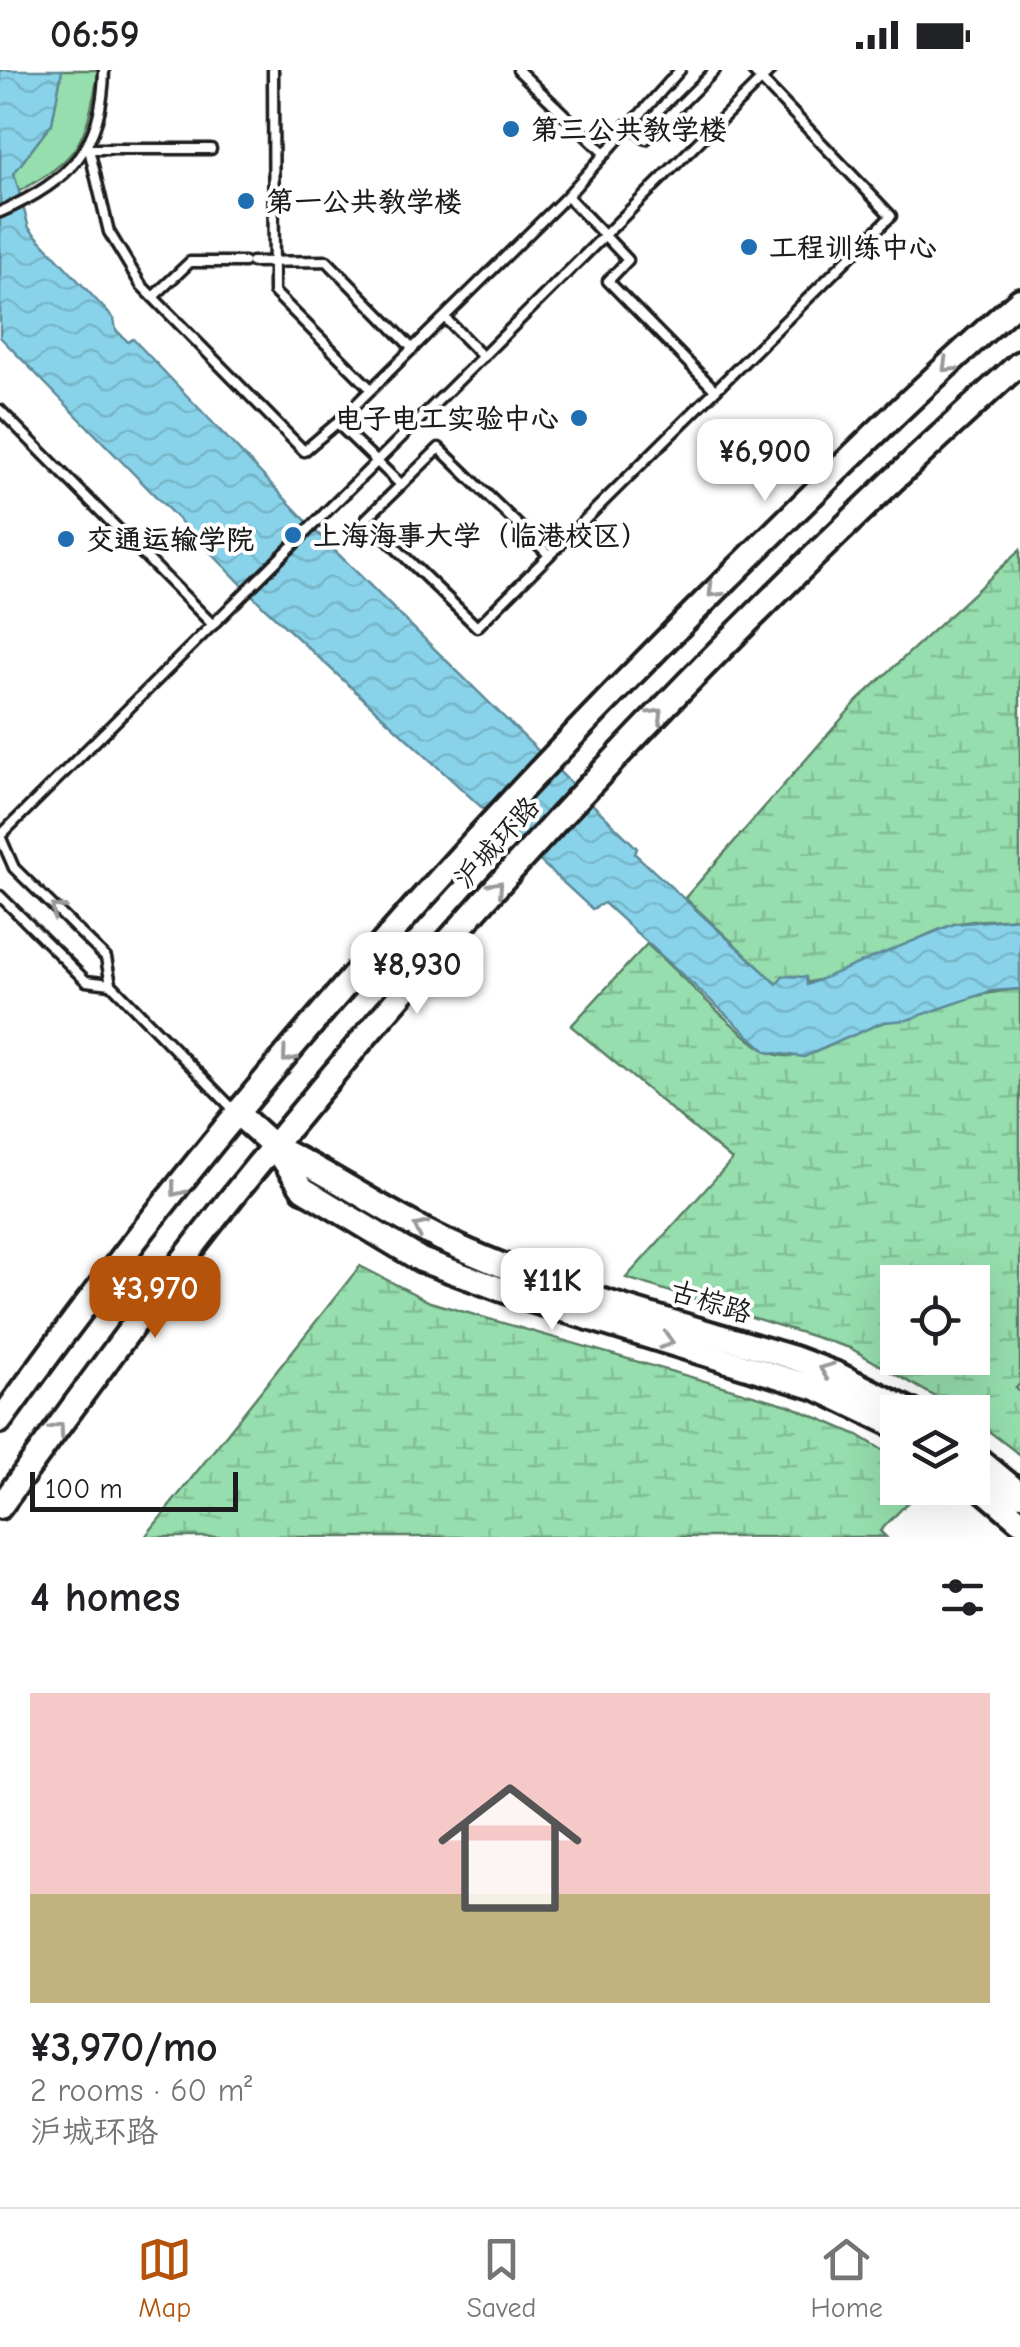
<!DOCTYPE html>
<meta charset="utf-8">
<style>
body{margin:0;font-family:"Comic Neue","LXGW WenKai TC",sans-serif;background:#f2f2f2;color:#202124;height:100vh;display:flex;flex-direction:column;font-size:38px;white-space:nowrap}
*{box-sizing:border-box;margin:0}
p{font-size:32px;color:#757577}
.icon{flex:none;width:55px;height:55px;fill:none;stroke:currentColor;stroke-width:2;stroke-linecap:round;stroke-linejoin:round}
.map{position:relative;height:1467px;overflow:hidden}
.side{display:flex;flex-direction:column;background:#fff;flex:1}
.side>*{flex:none}
.buttons{position:absolute;left:880px;top:1195px;display:grid;gap:20px}
.buttons a{display:grid;place-items:center;width:110px;height:110px;border-radius:0px;background:#fff;box-shadow:0 10px 40px #0002;font-size:50px}
.scale{position:absolute;left:30px;bottom:25px;width:208px;box-sizing:border-box;padding-left:10px;border:5px solid #1c1c1c;border-top:0;font-size:28px;line-height:35px;white-space:nowrap;color:#1c1c1c;-webkit-text-stroke:8px #fff;paint-order:stroke}
.price{position:absolute;translate:-50% -85px;padding:0 22px;border-radius:20px;background:#fff;color:#222;font-size:32px;line-height:65px;filter:drop-shadow(0 2px 5px #0008)}
.price::after{content:'';position:absolute;left:50%;top:60px;width:30px;height:22px;margin-left:-15px;background:inherit;clip-path:polygon(0 0,100% 0,50% 100%)}
.price.selected{background:#b45309;color:#fff}
ul{padding:0;list-style:none}
li{display:grid;align-content:center;gap:20px;height:530px;padding:0 30px}
li+li{border-top:2px solid #e0e0e0}
li span{display:grid;place-items:center;height:310px;border-radius:0px;color:#555}
li>.icon{margin-inline-start:auto}
span .icon{width:180px;height:180px;fill:#fffc;stroke-width:1}
li b{font-size:42px}
h2{display:flex;justify-content:space-between;align-items:center;height:120px;padding:0 30px;font-size:42px}
.status{display:flex;justify-content:space-between;align-items:center;height:70px;padding:0 50px;background:#fff;direction:ltr}
.status svg{height:28px;fill:currentColor}
.tabs{display:flex;justify-content:space-around;align-items:center;height:140px;border-top:2px solid #e0e0e0;background:#fff;font-size:28px;color:#757577}
.tabs a{display:grid;justify-items:center;gap:5px}
.tabs .selected{color:#b45309}
.map>svg:first-child{display:block}
</style>
<div class="status"><b>06:59</b><svg viewBox="0 0 49 12"><path d="M0 12V9h3v3zM5 12V6h3v6zM10 12V3h3v9zM15 12V0h3v12zM26 1h20v11H26zM47 4h2v5h-2z"/></svg></div>
<div class="map">
<svg width="1020" height="1467" viewBox="0 0 1020 1467">
<defs>
<pattern id="wetland-marsh" width="20" height="14" patternUnits="userSpaceOnUse" patternTransform="scale(2.5)"><rect width="20" height="14" fill="#96dead"/><path d="M1 5h8M5 5V1M11 12h8M15 12V8" fill="none" stroke="#81be94"/></pattern>
<pattern id="water-waves" width="16" height="10" patternUnits="userSpaceOnUse" patternTransform="scale(2.5)"><rect width="16" height="10" fill="#89d3ea"/><path d="M0 5q4-4 8 0t8 0" fill="none" stroke="#76b5c8"/></pattern>
</defs>
<rect width="100%" height="100%" fill="#fff"/>
<filter id="ink" filterUnits="userSpaceOnUse"><feTurbulence type="fractalNoise" baseFrequency=".01" numOctaves="2"/><feDisplacementMap in="SourceGraphic" scale="20" xChannelSelector="R" yChannelSelector="G"/><feConvolveMatrix kernelMatrix="1 2 1 2 8 2 1 2 1" color-interpolation-filters="sRGB"/></filter>
<g filter="url(#ink)">
<g fill="url(#wetland-marsh)" stroke="#597d64" stroke-width="2.5" fill-rule="evenodd">
<path d="M1020 480V848C998 850 970 849 949 856 892 877 839 916 778 915L685 828 858 630Z"/>
<path d="M647 874C669 894 748 974 769 982 812 999 845 961 885 952 930 942 974 922 1020 919V1314L1016 1318 1020 1322V1385L973 1349 972 1342H962L850 1278 626 1208 732 1090 571 956ZM898 1212H972V1288H898Z"/>
<polygon points="360,1196 430,1232 788,1335 858,1365 897,1389 898,1418 922,1418 880,1461 886,1467 145,1467"/>
</g>
<path fill="#96dead" stroke="#597d64" stroke-width="2.5" d="M62 0H99C85 72 83 86 18 122L14 103 52 53Z"/>
<polygon fill="url(#water-waves)" stroke="#5d8a98" stroke-width="2.5" points="0,0 62,0 52,53 14,103 29,158 114,249 116,260 128,272 133,269 332,478 637,778 635,784 777,914 783,906 806,907 807,915 954,854 1020,848 1020,919 991,921 907,950 883,952 804,987 767,982 604,833 592,839 265,538 0,267"/>
<g fill="none" stroke-linecap="round" stroke-linejoin="round">
<g stroke="#1c1c1c" stroke-width="15">
<g id="lane">
<polyline points="273,0 274,222 371,319"/>
<polyline points="518,0 605,84"/>
<polyline points="680,0 567,126 337,353 401,415 366,449 477,557 891,146 752,0"/>
<polyline points="628,53 646,69 715,0"/>
<polyline points="211,79 89,79 109,162 141,215 304,381 337,353"/>
<polyline points="567,126 628,190 608,211 714,319"/>
<path d="M0 142C69 112 103 78 104 0"/>
<polyline points="252,192 327,191 413,279"/>
<polyline points="153,227 190,192 244,192"/>
<polyline points="445,248 483,287"/>
<polyline points="0,340 213,555"/>
<polyline points="401,415 439,378 549,485"/>
<polyline points="0,766 771,0"/>
<polyline points="0,766 14,798 106,888 111,914"/>
<polyline points="0,826 86,911 111,914"/>
<polyline points="111,914 234,1040"/>
</g>
</g>
<g stroke="#1c1c1c" stroke-width="30">
<g id="secondary">
<polyline points="238,1044 275,1077 303,1119 421,1190 530,1230 819,1319 898,1357"/>
<path d="M278 1079C338 1107 391 1147 452 1174 561 1224 680 1253 794 1288L837 1304 913 1342"/>
<path d="M0 1351C216 1050 464 769 727 509 823 414 919 318 1020 230"/>
<polyline points="972,1384 1020,1424"/>
<polyline points="972,1410 1020,1451"/>
<path d="M0 1437C77 1331 154 1225 236 1122 475 826 737 548 1020 293"/>
</g>
</g>
<use href="#lane" stroke="#fff" stroke-width="8"/>
<use href="#secondary" stroke="#fff" stroke-width="22"/>
</g>
<defs><path id="oneway-chevron" d="M-2-3.5L2.5 0L-2 3.5" fill="none" stroke-width="1.6" stroke-linecap="round" stroke-linejoin="round" transform="scale(2.5)"/></defs>
<g stroke="#999">
<use href="#oneway-chevron" transform="translate(948 296) rotate(136)"/>
<use href="#oneway-chevron" transform="translate(714 521) rotate(135)"/>
<use href="#oneway-chevron" transform="translate(657 645) rotate(-46)"/>
<use href="#oneway-chevron" transform="translate(497 817) rotate(-48)"/>
<use href="#oneway-chevron" transform="translate(57 840) rotate(-135)"/>
<use href="#oneway-chevron" transform="translate(288 986) rotate(130)"/>
<use href="#oneway-chevron" transform="translate(177 1120) rotate(128)"/>
<use href="#oneway-chevron" transform="translate(420 1158) rotate(-154)"/>
<use href="#oneway-chevron" transform="translate(667 1271) rotate(17)"/>
<use href="#oneway-chevron" transform="translate(826 1300) rotate(-159)"/>
<use href="#oneway-chevron" transform="translate(58 1359) rotate(-54)"/>
</g>
</g>
<g fill="#1f6fb2" stroke="#fff" stroke-width="4">
<circle cx="511" cy="59" r="10"/>
<circle cx="246" cy="131" r="10"/>
<circle cx="749" cy="177" r="10"/>
<circle cx="579" cy="348" r="10"/>
<circle cx="293" cy="465" r="10"/>
<circle cx="66" cy="469" r="10"/>
</g>
<g text-anchor="middle" stroke-width="8" stroke-linejoin="round" paint-order="stroke">
<g font-size="28" font-weight="bold" fill="#1c1c1c" stroke="#fff" text-anchor="start">
<text x="531" y="69">第三公共教学楼</text>
<text x="266" y="141">第一公共教学楼</text>
<text x="769" y="187">工程训练中心</text>
<text x="559" y="358" text-anchor="end">电子电工实验中心</text>
<text x="313" y="475">上海海事大学（临港校区）</text>
<text x="86" y="479">交通运输学院</text>
</g>
<g font-size="28" fill="#1c1c1c" stroke="#fff">
<text transform="translate(496 772) rotate(-48)" y="10">沪城环路</text>
<text transform="translate(711 1231) rotate(17)" y="10">古棕路</text>
</g>
</g>
</svg>
<div class="buttons">
<a><svg class="icon" aria-label="locate" viewBox="0 0 24 24"><circle cx="12" cy="12" r="6"/><path d="M12 2v4M12 18v4M2 12h4M18 12h4"/></svg></a>
<a><svg class="icon" aria-label="layers" viewBox="0 0 24 24"><path d="M12 4l9 5-9 5-9-5zM3 14l9 5 9-5"/></svg></a>
</div>
<div class="scale">100 m</div>
<b class="price" style="left:765px;top:434px">¥6,900</b>
<b class="price" style="left:417px;top:947px">¥8,930</b>
<b class="price" style="left:552px;top:1263px">¥11K</b>
<b class="price selected" style="left:155px;top:1271px">¥3,970</b>
</div>
<section class="side">
<h2>4 homes<svg class="icon" aria-label="filters" viewBox="0 0 24 24"><path d="M4 7h16M4 17h16"/><circle cx="9" cy="7" r="2"/><circle cx="15" cy="17" r="2"/></svg></h2>
<ul>
<li><span style="background:linear-gradient(#f6c9c9 65%,#c2b280 0)"><svg class="icon" aria-label="home" viewBox="0 0 24 24"><path d="M3 11l9-7 9 7M6 9v11h12V9"/></svg></span><div><b>¥3,970/mo</b><p>2 rooms · 60 m²</p><p>沪城环路</p></div></li>
</ul>
</section>
<nav class="tabs">
<a class="selected"><svg class="icon" aria-label="map" viewBox="0 0 24 24"><path d="M3 6l6-2 6 2 6-2v14l-6 2-6-2-6 2zM9 4v14M15 6v14"/></svg>Map</a>
<a><svg class="icon" aria-label="saved" viewBox="0 0 24 24"><path d="M7 4h10v16l-5-4-5 4z"/></svg>Saved</a>
<a><svg class="icon" aria-label="home" viewBox="0 0 24 24"><path d="M3 11l9-7 9 7M6 9v11h12V9"/></svg>Home</a>
</nav>
